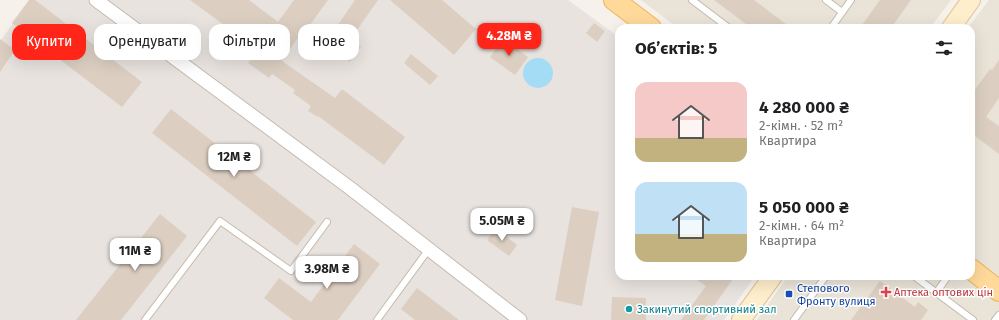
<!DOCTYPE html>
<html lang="uk">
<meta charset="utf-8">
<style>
body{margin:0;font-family:"Fira Sans",sans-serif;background:#f2f2f2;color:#202124;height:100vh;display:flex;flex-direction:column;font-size:15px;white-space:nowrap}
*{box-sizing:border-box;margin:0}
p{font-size:13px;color:#757577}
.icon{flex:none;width:22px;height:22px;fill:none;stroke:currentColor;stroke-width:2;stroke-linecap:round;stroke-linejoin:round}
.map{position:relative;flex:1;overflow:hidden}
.details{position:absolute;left:615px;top:24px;width:360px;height:256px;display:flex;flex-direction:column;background:#fff;border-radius:12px;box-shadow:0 4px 16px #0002}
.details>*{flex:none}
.hud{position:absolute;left:12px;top:24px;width:380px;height:36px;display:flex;gap:8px}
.price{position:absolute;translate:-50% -34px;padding:0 9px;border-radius:8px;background:#fff;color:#222;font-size:13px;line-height:26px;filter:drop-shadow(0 1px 2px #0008)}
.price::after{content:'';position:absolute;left:50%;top:24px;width:12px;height:9px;margin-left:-6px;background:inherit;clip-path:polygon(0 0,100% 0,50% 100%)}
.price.on{background:#ff2518;color:#fff}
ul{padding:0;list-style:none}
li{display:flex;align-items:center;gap:12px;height:100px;padding:0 20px}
li span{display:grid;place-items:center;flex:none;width:112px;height:80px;border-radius:12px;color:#555}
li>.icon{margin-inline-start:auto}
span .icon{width:48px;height:48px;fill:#fffc;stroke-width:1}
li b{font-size:17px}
h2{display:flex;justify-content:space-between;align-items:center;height:48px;padding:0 20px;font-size:17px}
.chip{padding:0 14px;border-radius:12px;background:#fff;box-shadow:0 4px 16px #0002;font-size:14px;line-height:36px}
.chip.on{background:#ff2518;color:#fff}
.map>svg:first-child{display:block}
</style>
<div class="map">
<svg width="999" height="320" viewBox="0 0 999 320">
<rect width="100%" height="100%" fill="#f6f1ea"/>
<g fill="#eae3d8">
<polygon points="641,0 951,0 930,28 678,28"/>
<polygon points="989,0 999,0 999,320 757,320 788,276 971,276 971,28 968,28"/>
</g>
<polygon fill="#e9e3df" points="31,0 568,0 619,37 619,276 755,276 724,320 0,320 0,41"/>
<circle fill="#a4dcf5" cx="538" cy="73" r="15"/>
<g fill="#dccfc2">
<polygon points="29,0 35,0 142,82 122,107 12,23"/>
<polygon points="190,0 249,0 278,22 294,0 328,0 299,40 297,39 282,61 335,98 342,89 405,137 384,165 318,116 318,117 308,111 311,106 293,93 295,90 272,74 269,78 248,63 252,58 244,53 250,44"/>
<polygon points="355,0 378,0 350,40 361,47 350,62 337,53 347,38 335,29"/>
<polygon points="390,0 442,0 476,29 454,55"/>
<polygon points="714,0 754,0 791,28 751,28"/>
<polygon points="880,0 911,0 891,28 860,28"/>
<polygon points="594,23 605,31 597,42 586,33"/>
<polygon points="0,39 15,50 0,72"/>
<polygon points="503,39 528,57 515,75 490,57"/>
<polygon points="411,54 438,76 430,85 404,63"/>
<polygon points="999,60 999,98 986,117 999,126 999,154 971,133 971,95 990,69 992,70"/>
<polygon points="171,109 316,222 297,246 152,133"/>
<polygon points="572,207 599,212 582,306 555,300"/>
<polygon points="160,214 187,236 121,320 76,320"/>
<polygon points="496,228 517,245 509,256 487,240"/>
<polygon points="354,244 380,264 338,320 293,320 264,298 279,278 311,302"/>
<polygon points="691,276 735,276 704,320 681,320 706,286"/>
<polygon points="880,281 915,307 918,302 928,310 921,320 851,320"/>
<polygon points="417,288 459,320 415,320 401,309"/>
<polygon points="612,297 646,298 646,320 611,320"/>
</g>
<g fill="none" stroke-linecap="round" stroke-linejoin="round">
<g stroke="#c5bbaf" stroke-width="8">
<g id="lane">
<polyline points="692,0 729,28"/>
<polyline points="826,0 842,12"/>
<polyline points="831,28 851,0"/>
<polyline points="914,276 973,320"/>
<polyline points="936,293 948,276"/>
<polyline points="145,320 220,221 291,271 327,222"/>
<polyline points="377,320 429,249"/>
<polyline points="794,320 826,276"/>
<polyline points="995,320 999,315"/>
</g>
</g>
<g stroke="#c5bbaf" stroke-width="15">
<polyline id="street" points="96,0 350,188 520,320"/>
</g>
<g stroke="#dcc49a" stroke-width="20">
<g id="secondary">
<polyline points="951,28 971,0"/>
<polyline points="741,320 773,276"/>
</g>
</g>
<g stroke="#ecb663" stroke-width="22">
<g id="primary">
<polyline points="614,0 651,28"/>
<polyline points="971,269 999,291"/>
</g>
</g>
<use href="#lane" stroke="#fff" stroke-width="6"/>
<use href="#street" stroke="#fff" stroke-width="13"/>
<use href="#secondary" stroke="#ffeecb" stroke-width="18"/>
<use href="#primary" stroke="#ffd99a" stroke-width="20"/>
</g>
<path fill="#e0444e" stroke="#fff" stroke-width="1.5" d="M884 286h4v4h4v4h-4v4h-4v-4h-4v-4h4z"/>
<rect fill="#1a4fb4" stroke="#fff" stroke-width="1.5" x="785" y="290" width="8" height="8" rx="2"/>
<circle fill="#0f9aa8" stroke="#fff" stroke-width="1.5" cx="629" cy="309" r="4"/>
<g text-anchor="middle" stroke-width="3" stroke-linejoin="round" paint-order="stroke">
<g font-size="11" fill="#164399" stroke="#fff" text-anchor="start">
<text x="797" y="292">Степового<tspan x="797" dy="13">Фронту вулиця</tspan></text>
</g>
<g font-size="11" fill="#be3a42" stroke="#fff" text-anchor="start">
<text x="894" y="296">Аптека оптових цін</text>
</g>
<g font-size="11" fill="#0d838f" stroke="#fff" text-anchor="start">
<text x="637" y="313">Закинутий спортивний зал</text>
</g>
</g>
</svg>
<b class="price on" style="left:509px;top:57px">4.28M ₴</b>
<b class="price" style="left:234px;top:178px">12M ₴</b>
<b class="price" style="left:502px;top:242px">5.05M ₴</b>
<b class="price" style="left:135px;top:272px">11M ₴</b>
<b class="price" style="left:327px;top:290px">3.98M ₴</b>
<div class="hud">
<a class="chip on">Купити</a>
<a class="chip">Орендувати</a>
<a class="chip">Фільтри</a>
<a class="chip">Нове</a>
</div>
<section class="details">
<h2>Об’єктів: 5<svg class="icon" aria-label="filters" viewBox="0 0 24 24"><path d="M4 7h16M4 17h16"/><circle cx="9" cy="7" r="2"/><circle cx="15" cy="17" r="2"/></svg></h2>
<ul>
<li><span style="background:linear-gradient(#f6c9c9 70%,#c2b280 0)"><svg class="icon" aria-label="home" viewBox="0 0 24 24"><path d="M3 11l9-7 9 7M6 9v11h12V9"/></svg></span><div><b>4 280 000 ₴</b><p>2-кімн. · 52 m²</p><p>Квартира</p></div></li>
<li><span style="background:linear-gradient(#bfe0f5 65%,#c2b280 0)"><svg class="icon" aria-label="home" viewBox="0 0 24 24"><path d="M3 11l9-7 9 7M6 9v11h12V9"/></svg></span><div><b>5 050 000 ₴</b><p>2-кімн. · 64 m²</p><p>Квартира</p></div></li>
</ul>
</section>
</div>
